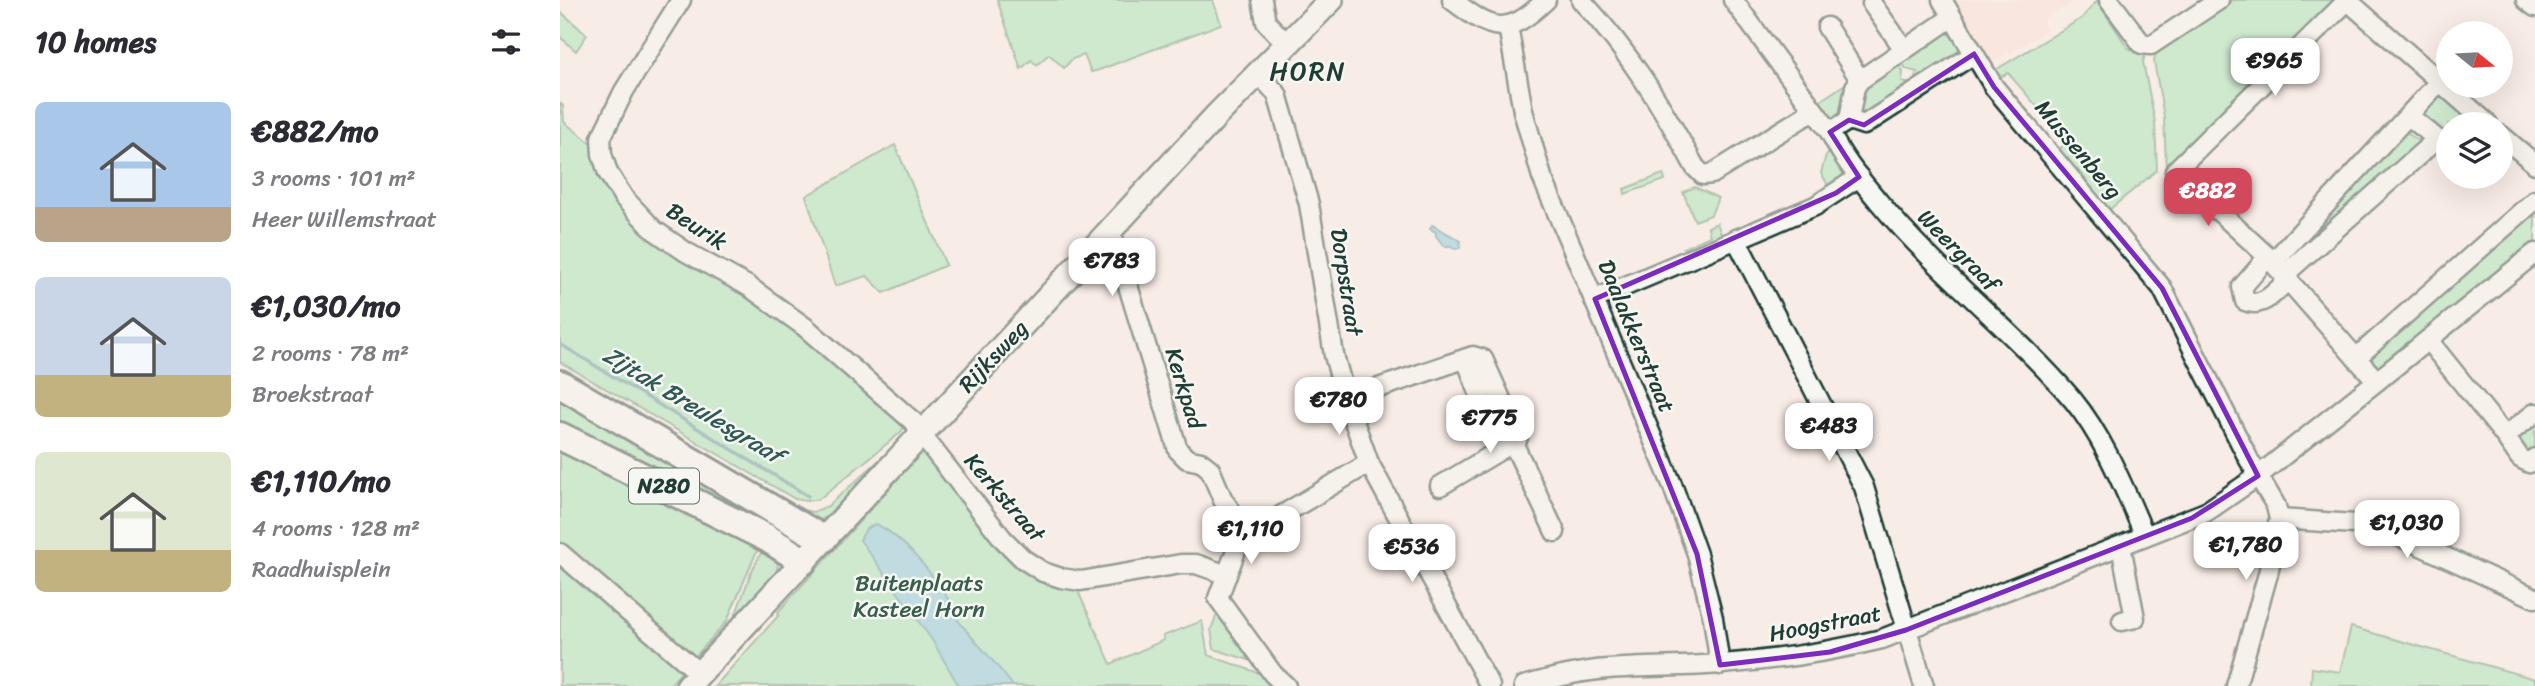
<!DOCTYPE html>
<meta charset="utf-8">
<style>
body{margin:0;font-family:Sriracha,sans-serif;background:#f2f2f3;color:#2b2b33;height:100vh;display:flex;flex-direction:column;font-size:26px;white-space:nowrap}
*{box-sizing:border-box;margin:0}
p{font-size:23px;color:#7c7c81}
.icon{flex:none;width:38px;height:38px;fill:none;stroke:currentColor;stroke-width:2;stroke-linecap:round;stroke-linejoin:round}
.map{position:relative;flex:1;overflow:hidden}
.panel{display:flex;flex-direction:column;background:#fff;width:560px}
.panel>*{flex:none}
.needle{width:46px;rotate:108deg}
.tools{position:absolute;left:1876px;top:21px;display:grid;gap:14px}
.tools a{display:grid;place-items:center;width:77px;height:77px;border-radius:50%;background:#fff;box-shadow:0 7px 28px #0002;font-size:35px}
.price{position:absolute;translate:-50% -60px;padding:0 16px;border-radius:14px;background:#fff;color:#222;font-size:23px;line-height:46px;filter:drop-shadow(0 2px 4px #0008)}
.price::after{content:'';position:absolute;left:50%;top:42px;width:21px;height:16px;margin-left:-10px;background:inherit;clip-path:polygon(0 0,100% 0,50% 100%)}
.price.on{background:#d1495b;color:#fff}
ul{padding:0;list-style:none}
li{display:flex;align-items:center;gap:21px;height:175px;padding:0 35px}
li span{display:grid;place-items:center;flex:none;width:196px;height:140px;border-radius:10px;color:#555}
li>.icon{margin-inline-start:auto}
span .icon{width:84px;height:84px;fill:#fffc;stroke-width:1}
li b{font-size:30px}
h2{display:flex;justify-content:space-between;align-items:center;height:84px;padding:0 35px;font-size:30px}
main{display:flex;flex:1;min-height:0}
.map>svg:first-child{display:block}
</style>
<main>
<section class="panel">
<h2>10 homes<svg class="icon" aria-label="filters" viewBox="0 0 24 24"><path d="M4 7h16M4 17h16"/><circle cx="9" cy="7" r="2"/><circle cx="15" cy="17" r="2"/></svg></h2>
<ul>
<li><span style="background:linear-gradient(#a9c7e8 75%,#b9a48a 0)"><svg class="icon" aria-label="home" viewBox="0 0 24 24"><path d="M3 11l9-7 9 7M6 9v11h12V9"/></svg></span><div><b>€882/mo</b><p>3 rooms · 101 m²</p><p>Heer Willemstraat</p></div></li>
<li><span style="background:linear-gradient(#c9d6e8 70%,#c2b280 0)"><svg class="icon" aria-label="home" viewBox="0 0 24 24"><path d="M3 11l9-7 9 7M6 9v11h12V9"/></svg></span><div><b>€1,030/mo</b><p>2 rooms · 78 m²</p><p>Broekstraat</p></div></li>
<li><span style="background:linear-gradient(#dfe7d0 70%,#c2b280 0)"><svg class="icon" aria-label="home" viewBox="0 0 24 24"><path d="M3 11l9-7 9 7M6 9v11h12V9"/></svg></span><div><b>€1,110/mo</b><p>4 rooms · 128 m²</p><p>Raadhuisplein</p></div></li>
</ul>
</section>
<div class="map">
<svg width="1975" height="686" viewBox="0 0 1975 686">
<rect width="100%" height="100%" fill="#f8ece6"/>
<filter id="ink" filterUnits="userSpaceOnUse"><feTurbulence type="fractalNoise" baseFrequency=".0143" numOctaves="2"/><feDisplacementMap in="SourceGraphic" scale="14" xChannelSelector="R" yChannelSelector="G"/><feConvolveMatrix kernelMatrix="1 2 1 2 8 2 1 2 1" color-interpolation-filters="sRGB"/></filter>
<g filter="url(#ink)">
<polygon fill="#fae0d8" points="1392,0 1516,0 1483,20 1488,30 1429,65"/>
<g fill="#9ee4b1" stroke="#5e9072" stroke-width="2">
<polygon points="437,0 653,0 661,24 539,70 531,72 524,55 512,59 504,68 489,54 477,65 471,60 461,69"/>
<polygon points="1673,0 1775,0 1775,2 1614,164 1606,166 1604,117 1594,61 1596,51"/>
<polygon points="1537,1 1568,48 1585,55 1583,62 1595,122 1597,170 1549,210 1499,150 1507,141 1448,73 1437,79 1432,72 1522,18"/>
<polygon points="0,11 27,35 16,51 0,37"/>
<polygon points="1384,33 1393,35 1405,56 1355,82 1357,72 1346,69 1342,62"/>
<polygon points="1337,61 1343,71 1342,82 1353,84 1302,122 1293,119 1300,89"/>
<polygon points="1290,81 1284,114 1277,121 1269,119 1257,103"/>
<polygon points="1883,94 1909,117 1902,124 1888,124 1888,139 1859,112 1878,95"/>
<polygon points="0,103 3,106 4,122 36,147 54,192 185,290 348,422 340,433 259,499 247,501 235,499 0,362"/>
<polygon points="1844,130 1864,146 1724,264 1726,254"/>
<polygon points="335,145 386,265 324,293 307,276 275,286 246,196"/>
<polygon points="1271,151 1287,173 1269,187 1261,173 1266,155"/>
<polygon points="1103,174 1105,180 1065,194 1064,189"/>
<polygon points="1135,187 1158,198 1151,215 1135,221 1123,192"/>
<polygon points="1975,211 1975,246 1824,368 1816,369 1811,365 1813,354"/>
<polygon points="1157,223 1163,239 1126,255 1123,248 1150,236 1148,227"/>
<polygon points="0,392 215,517 206,533 0,423"/>
<polygon points="1975,420 1975,454 1971,457 1957,449 1957,437"/>
<polygon points="345,437 278,511 263,519 249,521 229,508 253,512 268,506"/>
<polygon points="0,446 199,546 167,621 134,658 0,542"/>
<polygon points="362,452 370,455 438,543 517,589 551,664 604,640 603,636 642,621 648,655 710,677 718,686 155,686 219,615 218,612"/>
<polygon points="203,549 213,554 218,564 214,582 171,627 191,573"/>
<polygon points="0,559 125,668 109,686 0,686"/>
<polygon points="660,607 701,664 654,649 651,629"/>
<polygon points="1791,627 1975,679 1975,686 1751,686 1752,668 1780,672"/>
</g>
<g fill="#7bc7da" stroke="#569098" stroke-width="2">
<polygon points="872,225 901,241 900,248 895,249 891,246 884,246 876,236 876,232 870,229"/>
<path d="M316 524C343 537 372 573 388 599 392 606 395 616 400 623 418 645 437 664 453 686H399L372 640 300 540 306 529Z"/>
</g>
<g fill="none" stroke-linecap="round" stroke-linejoin="round">
<polyline stroke="#569098" stroke-width="3.5" points="0,344 248,496"/>
<g stroke="#1f3d34" stroke-width="23">
<g id="minor">
<polyline points="121,0 64,91 41,138 42,154 48,173 64,198 94,230 126,252 188,286 245,327 356,424 368,443 443,539 463,559 483,572 501,578 521,581 621,564 636,564 667,575"/>
<polyline points="702,0 706,22 726,43"/>
<path d="M892 0C933 31 946 38 986 0"/>
<path d="M1021 0C1071 54 1100 103 1135 167L1143 175 1152 174 1253 111"/>
<path d="M1173 0 1270 132C1282 158 1301 180 1319 202 1378 273 1453 330 1513 400 1545 439 1565 491 1585 536"/>
<polyline points="1382,0 1434,87 1602,288 1689,460 1716,506 1719,519 1708,574 1676,686"/>
<polyline points="1549,0 1582,44 1591,45 1659,0"/>
<polyline points="1787,0 1928,124"/>
<polyline points="1788,0 1615,171 1708,257 1796,358"/>
<polyline points="1966,0 1975,7"/>
<polyline points="1312,4 1344,49"/>
<polyline points="948,26 963,111 982,177 1112,484 1137,554 1153,618 1160,665"/>
<polyline points="1267,27 1300,80"/>
<polyline points="697,72 717,94 749,204 774,355 786,399 809,463 930,686"/>
<polyline points="1289,120 1304,125 1414,54"/>
<polyline points="1270,132 1289,120 1295,87 1300,80 1391,18"/>
<polyline points="1941,135 1975,164"/>
<polyline points="1975,200 1796,358 1817,381 1975,253"/>
<polyline points="545,234 555,243 618,450 627,459 641,462 650,469 663,500 689,535"/>
<polyline points="1176,239 1304,487 1364,686"/>
<path d="M1708 257 1682 287 1685 301C1703 309 1716 291 1729 279"/>
<polyline points="1713,262 1879,82"/>
<polyline points="1725,274 1877,139 1849,116"/>
<polyline points="1035,299 1255,206 1299,177"/>
<polyline points="1868,340 1945,436 1960,458 1969,463 1975,458"/>
<polyline points="906,359 924,406 947,446 955,447 995,532"/>
<polyline points="786,399 913,356 923,359 958,437 955,447"/>
<polyline points="1945,436 1975,413"/>
<polyline points="880,486 947,446"/>
<polyline points="1719,519 1810,525 1848,540 1975,598"/>
<polyline points="1561,546 1575,618 1562,621"/>
<polyline points="0,553 139,673"/>
<polyline points="726,686 713,674 658,598 680,540 809,463"/>
<path d="M964 686C991 678 1020 671 1048 669 1086 666 1124 667 1162 664 1216 660 1269 652 1322 639L1646 512 1698 476 1817 381"/>
</g>
</g>
<g stroke="#1f3d34" stroke-width="28">
<polyline id="major" points="128,686 657,115 771,0"/>
</g>
<g stroke="#1f3d34" stroke-width="32">
<g id="highway">
<polyline points="0,384 263,539"/>
<polyline points="0,436 207,538 243,561"/>
</g>
</g>
<use href="#minor" stroke="#f6f6f2" stroke-width="18"/>
<use href="#major" stroke="#f6f6f2" stroke-width="23"/>
<use href="#highway" stroke="#f6f6f2" stroke-width="26"/>
</g>
</g>
<path d="M0 0H1975V686H0ZM1414 54 1434 87 1602 288 1698 476 1632 518 1346 630 1270 652 1160 665 1137 554 1035 299 1276 193 1299 177 1270 132 1289 120 1304 125Z" fill="#f8ece6" fill-opacity=".55" fill-rule="evenodd"/>
<path fill="none" stroke="#7b2cbf" stroke-width="5" stroke-linejoin="round" d="M1414 54 1434 87 1602 288 1698 476 1632 518 1346 630 1270 652 1160 665 1137 554 1035 299 1276 193 1299 177 1270 132 1289 120 1304 125Z"/>
<g text-anchor="middle" stroke-width="5" stroke-linejoin="round" paint-order="stroke">
<rect fill="#f6f6f2" stroke="#60746d" stroke-width="2" x="69" y="468.5" width="70" height="35" rx="5"/>
<g font-size="21" font-weight="bold" fill="#1f3d34">
<text x="104" y="493">N280</text>
</g>
<g font-size="23" fill="#1f3d34" stroke="#f6f6f2">
<text transform="translate(1519 149) rotate(50)" y="8">Mussenberg</text>
<text transform="translate(137 226) rotate(33)" y="8">Beurik</text>
<text transform="translate(1399 250) rotate(45)" y="8">Weergraaf</text>
<text transform="translate(787 282) rotate(81)" y="8">Dorpstraat</text>
<text transform="translate(1077 336) rotate(67)" y="8">Daalakkerstraat</text>
<text transform="translate(433 356) rotate(-47)" y="8">Rijksweg</text>
<text transform="translate(625 388) rotate(73)" y="8">Kerkpad</text>
<text transform="translate(445 497) rotate(49)" y="8">Kerkstraat</text>
<text transform="translate(1265 623) rotate(-11)" y="8">Hoogstraat</text>
</g>
<g font-size="23" fill="#385e4d" stroke="#f6f6f2">
<text x="359" y="591">Buitenplaats<tspan x="359" dy="26">Kasteel Horn</tspan></text>
</g>
<g font-size="24" font-style="italic" fill="#315955" stroke="#f6f6f2">
<text transform="translate(133 405) rotate(31)" y="8">Zijtak Breulesgraaf</text>
</g>
<g font-size="26" letter-spacing="2" fill="#1f3d34" stroke="#f6f6f2">
<text x="748" y="80">HORN</text>
</g>
</g>
</svg>
<div class="tools">
<a><svg class="needle" viewBox="-14 -14 28 28"><path d="M0-13l5 13h-10z" fill="#e53935"/><path d="M0 13l5-13h-10z" fill="#7c7c81"/></svg></a>
<a><svg class="icon" aria-label="layers" viewBox="0 0 24 24"><path d="M12 4l9 5-9 5-9-5zM3 14l9 5 9-5"/></svg></a>
</div>
<b class="price" style="left:1715px;top:98px">€965</b>
<b class="price on" style="left:1648px;top:228px">€882</b>
<b class="price" style="left:552px;top:298px">€783</b>
<b class="price" style="left:779px;top:437px">€780</b>
<b class="price" style="left:930px;top:455px">€775</b>
<b class="price" style="left:1269px;top:463px">€483</b>
<b class="price" style="left:1847px;top:560px">€1,030</b>
<b class="price" style="left:691px;top:566px">€1,110</b>
<b class="price" style="left:1686px;top:582px">€1,780</b>
<b class="price" style="left:852px;top:584px">€536</b>
</div>
</main>
